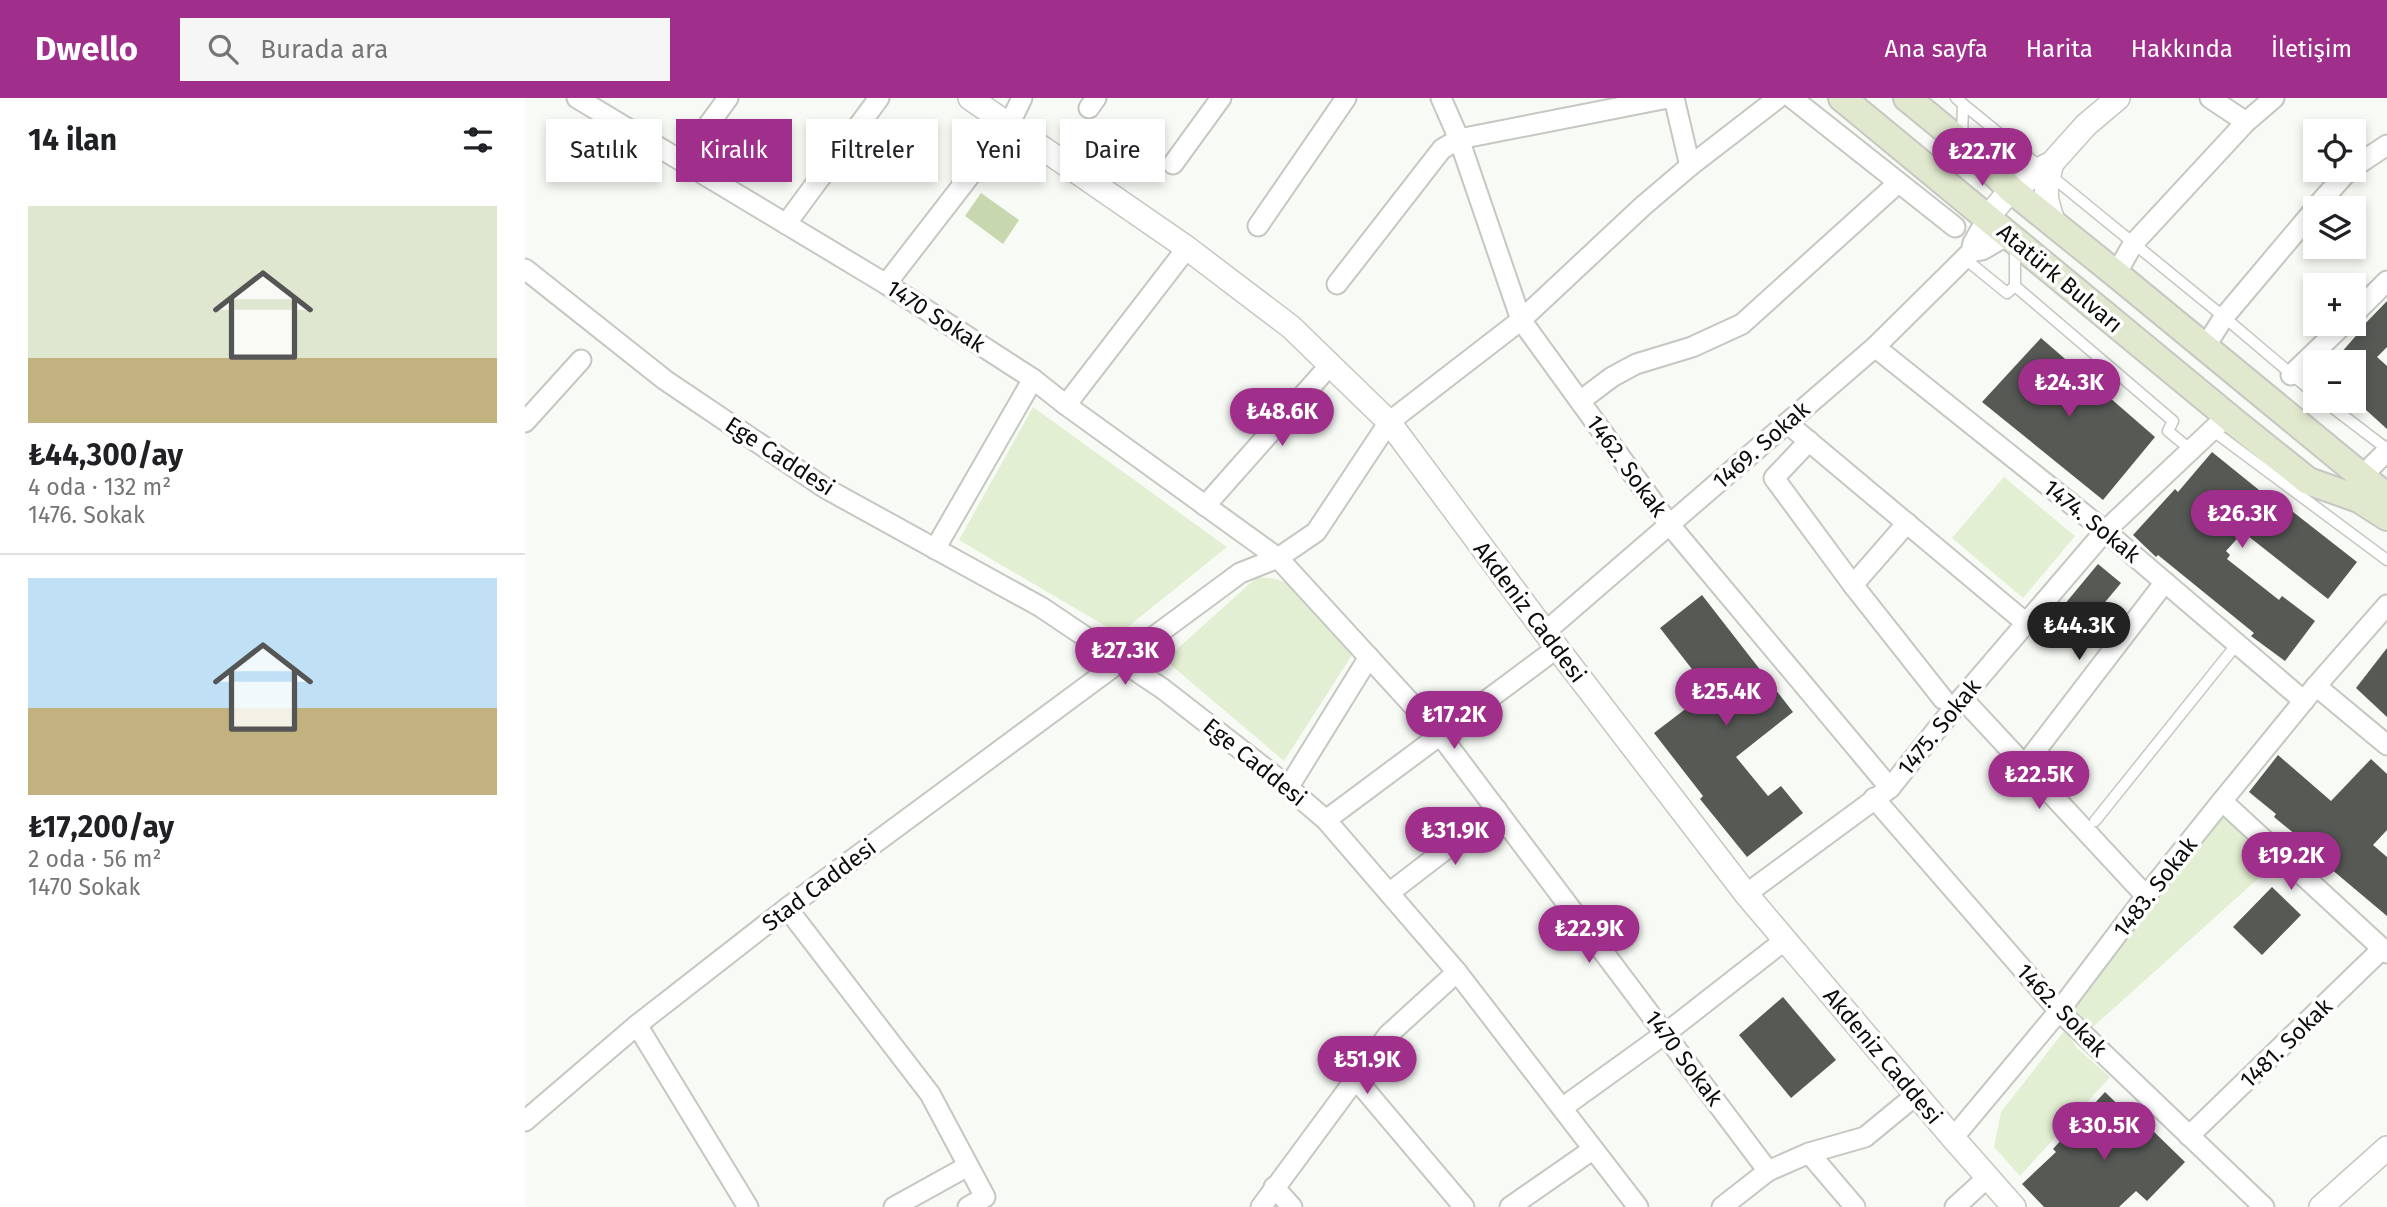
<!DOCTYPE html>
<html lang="tr">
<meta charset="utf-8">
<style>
body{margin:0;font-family:"Fira Sans",sans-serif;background:#f6f6f6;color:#202124;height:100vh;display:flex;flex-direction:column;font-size:26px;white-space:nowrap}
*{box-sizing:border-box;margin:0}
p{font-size:23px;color:#757577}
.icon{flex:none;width:38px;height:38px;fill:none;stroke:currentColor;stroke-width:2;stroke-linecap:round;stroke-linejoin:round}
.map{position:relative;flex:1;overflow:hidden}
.details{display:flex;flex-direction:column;background:#fff;width:525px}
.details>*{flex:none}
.top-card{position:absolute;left:21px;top:21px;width:665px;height:63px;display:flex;gap:14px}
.controls{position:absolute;left:1778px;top:21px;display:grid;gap:14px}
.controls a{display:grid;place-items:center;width:63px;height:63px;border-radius:0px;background:#fff;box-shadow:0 4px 10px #0003;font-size:35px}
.price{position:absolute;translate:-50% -60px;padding:0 16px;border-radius:24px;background:#a02f8c;color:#fff;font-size:23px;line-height:46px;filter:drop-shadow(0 2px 4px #0008)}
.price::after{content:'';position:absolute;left:50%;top:42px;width:21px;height:16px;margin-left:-10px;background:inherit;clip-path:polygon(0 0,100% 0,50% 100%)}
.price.active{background:#222;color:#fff}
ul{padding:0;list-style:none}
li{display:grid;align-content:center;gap:14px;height:371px;padding:0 28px}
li+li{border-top:2px solid #e0e0e0}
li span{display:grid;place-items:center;height:217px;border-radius:0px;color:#555}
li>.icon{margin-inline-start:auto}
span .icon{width:126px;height:126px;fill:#fffc;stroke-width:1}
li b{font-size:30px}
h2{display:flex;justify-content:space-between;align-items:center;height:84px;padding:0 28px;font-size:30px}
.pill{padding:0 24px;border-radius:0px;background:#fff;box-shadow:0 4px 10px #0003;font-size:24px;line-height:63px}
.pill.active{background:#a02f8c;color:#fff}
header{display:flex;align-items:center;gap:42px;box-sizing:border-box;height:98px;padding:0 35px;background:#a02f8c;color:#fff}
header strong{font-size:33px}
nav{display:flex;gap:38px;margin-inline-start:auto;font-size:24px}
.search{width:490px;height:63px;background:#f6f6f6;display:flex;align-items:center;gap:18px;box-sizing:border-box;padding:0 24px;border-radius:0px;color:#757577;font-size:26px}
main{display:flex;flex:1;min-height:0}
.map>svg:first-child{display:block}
</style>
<header>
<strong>Dwello</strong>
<div class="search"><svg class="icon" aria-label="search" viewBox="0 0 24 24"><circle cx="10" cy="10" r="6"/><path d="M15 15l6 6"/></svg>Burada ara</div>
<nav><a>Ana sayfa</a><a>Harita</a><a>Hakkında</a><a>İletişim</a></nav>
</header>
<main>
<section class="details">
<h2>14 ilan<svg class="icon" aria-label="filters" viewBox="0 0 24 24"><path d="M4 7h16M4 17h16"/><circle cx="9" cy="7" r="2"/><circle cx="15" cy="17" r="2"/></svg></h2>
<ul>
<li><span style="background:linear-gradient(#dfe7d0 70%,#c2b280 0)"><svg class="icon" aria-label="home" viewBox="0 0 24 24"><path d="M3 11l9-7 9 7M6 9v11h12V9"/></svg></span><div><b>₺44,300/ay</b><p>4 oda · 132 m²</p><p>1476. Sokak</p></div></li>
<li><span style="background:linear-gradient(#bfe0f5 60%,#c2b280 0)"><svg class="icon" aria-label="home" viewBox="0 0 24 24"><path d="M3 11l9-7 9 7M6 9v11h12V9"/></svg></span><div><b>₺17,200/ay</b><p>2 oda · 56 m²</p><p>1470 Sokak</p></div></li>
</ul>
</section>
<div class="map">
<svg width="1862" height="1109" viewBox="0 0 1862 1109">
<rect width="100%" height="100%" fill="#f8faf5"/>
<g fill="#e3efd2">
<polygon points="508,309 702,449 594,536 434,442"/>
<polygon points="1479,379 1550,438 1498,500 1427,440"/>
<polygon points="732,479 751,481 769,488 827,557 759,663 640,562"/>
<polygon points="1697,703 1757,759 1559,937 1534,913"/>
<polygon points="1540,932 1552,950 1585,979 1495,1078 1469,1049 1476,1014"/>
</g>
<polygon fill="#c7d8ae" points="456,95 494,122 478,146 440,118"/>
<g fill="#575955">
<polygon points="1862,203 1862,249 1852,259 1862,268 1862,331 1829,301 1829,264 1808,264 1836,232 1835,231"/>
<polygon points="1516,240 1630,339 1578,402 1457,304"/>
<polygon points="1687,354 1760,413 1763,410 1832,464 1803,501 1718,434 1701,453 1705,457 1702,461 1754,502 1757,498 1790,523 1760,563 1726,538 1729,535 1633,457 1631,459 1608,437 1650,391 1653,394"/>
<polygon points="1573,466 1596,485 1562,526 1539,507"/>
<polygon points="1177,497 1268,614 1211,659 1243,698 1256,688 1278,715 1222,759 1175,701 1178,698 1129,635 1184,593 1135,530"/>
<polygon points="1862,550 1862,619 1831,590"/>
<polygon points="1753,657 1806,703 1846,661 1862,676 1862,732 1848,747 1862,759 1862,818 1774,744 1776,741 1749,719 1751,716 1724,694"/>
<polygon points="1747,789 1776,817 1737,857 1708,829"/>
<polygon points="1258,899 1311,962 1266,1000 1214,937"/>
<polygon points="1580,994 1619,1032 1623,1028 1660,1064 1622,1103 1611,1093 1594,1109 1519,1109 1497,1086 1531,1054 1528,1051"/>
</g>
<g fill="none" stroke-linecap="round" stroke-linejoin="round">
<g stroke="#c5c7c2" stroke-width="13">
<g id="service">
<polyline points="1431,0 1438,6 1437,41"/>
<polyline points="1438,6 1699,219 1790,296"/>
<polyline points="1490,147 1490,188 1648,323 1643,333 1666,352"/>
<polyline points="1439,160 1482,195 1490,188"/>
<polyline points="1799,303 1862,351"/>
<polyline points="1687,332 1862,462"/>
<polyline points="1570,723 1712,546"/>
</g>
</g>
<g stroke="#c5c7c2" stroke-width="23">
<g id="minor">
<polyline points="52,0 361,186 508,281 541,307 753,460"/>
<polyline points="916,0 934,41 996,222 1144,426 1365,690"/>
<polyline points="1149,0 1165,68"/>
<polyline points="1267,0 1430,129"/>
<polyline points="1685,0 1721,24"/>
<polyline points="564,10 571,0"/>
<polyline points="157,63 203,0"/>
<polyline points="648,66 696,0"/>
<polyline points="1829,69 1862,47"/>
<polyline points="1790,110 1824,72"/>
<polyline points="261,126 354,0"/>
<polyline points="733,128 821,0"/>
<polyline points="1446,154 1457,152 1483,137"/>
<polyline points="0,171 140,282 300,390 516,509 638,591 746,675 801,722 932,874 1113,1109"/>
<polyline points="1591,176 1608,146 1721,24 1749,0"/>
<polyline points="361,186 484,27 497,0"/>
<polyline points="812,186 917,51 934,41 1143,0"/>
<polyline points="1829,216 1862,183"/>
<polyline points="1350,249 1580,433 1779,603"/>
<polyline points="1680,249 1699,219 1790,111"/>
<polyline points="1766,277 1819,226"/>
<polyline points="1055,303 1087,279 1111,266 1167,249 1217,226 1373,85"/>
<polyline points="541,307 662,150"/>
<polyline points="0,324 56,262"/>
<polyline points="1262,325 1501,525"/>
<polyline points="1284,343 1249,380 1328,487 1418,601"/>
<polyline points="1837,378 1862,353"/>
<polyline points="680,408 805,267"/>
<polyline points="410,451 508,281"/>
<polyline points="1328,487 1382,425"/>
<polyline points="1020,534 1350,249 1446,154 1448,145 1463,119"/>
<polyline points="1791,588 1862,647"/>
<polyline points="1437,600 1621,798"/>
<polyline points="1499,668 1640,484"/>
<polyline points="763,690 844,559"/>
<polyline points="1349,700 1534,913 1739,1109"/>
<polyline points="1697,703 1862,855"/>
<polyline points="801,722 1032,550"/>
<polyline points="864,795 972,712"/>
<polyline points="1221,796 1365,690 1437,600 1580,433 1702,318"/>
<polyline points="262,810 405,996 460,1099 443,1109"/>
<polyline points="112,927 223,1109"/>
<polyline points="830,980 939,1109"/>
<polyline points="1037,1010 1141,935 1260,842"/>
<polyline points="0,1023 112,927 262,810 715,475 753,460"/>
<polyline points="1664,1038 1857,851"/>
<polyline points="1428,1040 1534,913 1621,798 1697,703 1791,588 1862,507"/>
<polyline points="1284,1055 1330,1109"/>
<polyline points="1243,1073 916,638 753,460 791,434 864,324 996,222 1118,108 1165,68 1253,0"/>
<polyline points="749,1089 767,1109"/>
<polyline points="369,1109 443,1068"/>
<polyline points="736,1109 863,937 932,874"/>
<polyline points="985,1109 1067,1052"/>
<polyline points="1197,1109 1243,1073 1284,1055 1340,1039 1391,997"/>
<polyline points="1430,1109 1463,1079"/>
</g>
</g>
<g stroke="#c5c7c2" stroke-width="26">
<g id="tertiary">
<polyline points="445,0 662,150 766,229 864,324 1032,550 1221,796 1428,1040 1489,1109"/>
<path d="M1527 65C1519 95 1519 99 1530 128"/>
<polyline points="1463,119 1478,101 1517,70 1527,65 1561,27 1593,0"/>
<polyline points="1796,1109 1862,1050"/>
</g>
</g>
<g stroke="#c5c7c2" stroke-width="30">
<g id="secondary">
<polyline points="1317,0 1712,326 1783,383 1834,401 1862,419"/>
<polyline points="1382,0 1437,45 1488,93 1591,176 1862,399"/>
</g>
</g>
<use href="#service" stroke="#fff" stroke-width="10"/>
<use href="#minor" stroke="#fff" stroke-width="19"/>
<use href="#tertiary" stroke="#fff" stroke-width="23"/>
<use href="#secondary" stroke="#e0e9ce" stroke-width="26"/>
</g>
<g text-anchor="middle" stroke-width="7" stroke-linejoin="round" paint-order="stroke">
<g font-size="23" fill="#0c0d0b" stroke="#fff">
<text transform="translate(1535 180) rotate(40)" y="8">Atatürk Bulvarı</text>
<text transform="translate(411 218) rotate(33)" y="8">1470 Sokak</text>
<text transform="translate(1236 347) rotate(-41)" y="8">1469. Sokak</text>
<text transform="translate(255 358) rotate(33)" y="8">Ege Caddesi</text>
<text transform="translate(1102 368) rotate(54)" y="8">1462. Sokak</text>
<text transform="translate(1567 423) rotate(39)" y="8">1474. Sokak</text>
<text transform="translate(1005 514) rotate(53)" y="8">Akdeniz Caddesi</text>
<text transform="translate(1414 629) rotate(-51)" y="8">1475. Sokak</text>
<text transform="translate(730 664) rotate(39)" y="8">Ege Caddesi</text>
<text transform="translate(294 787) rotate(-37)" y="8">Stad Caddesi</text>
<text transform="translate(1630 789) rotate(-52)" y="8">1483. Sokak</text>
<text transform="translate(1537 912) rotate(46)" y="8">1462. Sokak</text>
<text transform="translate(1761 945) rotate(-44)" y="8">1481. Sokak</text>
<text transform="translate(1358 958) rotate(50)" y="8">Akdeniz Caddesi</text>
<text transform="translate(1159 960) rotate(53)" y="8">1470 Sokak</text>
</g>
</g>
</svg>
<div class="controls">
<a><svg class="icon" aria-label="locate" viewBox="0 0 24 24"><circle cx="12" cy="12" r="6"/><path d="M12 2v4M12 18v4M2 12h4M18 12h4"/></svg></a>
<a><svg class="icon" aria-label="layers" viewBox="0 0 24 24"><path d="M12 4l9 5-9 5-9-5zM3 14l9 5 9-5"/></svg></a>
<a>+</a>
<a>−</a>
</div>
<b class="price" style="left:1457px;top:90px">₺22.7K</b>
<b class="price" style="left:1544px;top:321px">₺24.3K</b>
<b class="price" style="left:757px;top:350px">₺48.6K</b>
<b class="price" style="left:1717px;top:452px">₺26.3K</b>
<b class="price active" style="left:1554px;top:564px">₺44.3K</b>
<b class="price" style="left:600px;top:589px">₺27.3K</b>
<b class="price" style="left:1201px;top:630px">₺25.4K</b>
<b class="price" style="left:929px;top:653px">₺17.2K</b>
<b class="price" style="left:1514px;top:713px">₺22.5K</b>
<b class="price" style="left:930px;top:769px">₺31.9K</b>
<b class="price" style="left:1766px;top:794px">₺19.2K</b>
<b class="price" style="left:1064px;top:867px">₺22.9K</b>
<b class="price" style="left:842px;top:998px">₺51.9K</b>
<b class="price" style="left:1579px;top:1064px">₺30.5K</b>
<div class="top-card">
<a class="pill">Satılık</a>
<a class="pill active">Kiralık</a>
<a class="pill">Filtreler</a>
<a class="pill">Yeni</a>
<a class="pill">Daire</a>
</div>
</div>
</main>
